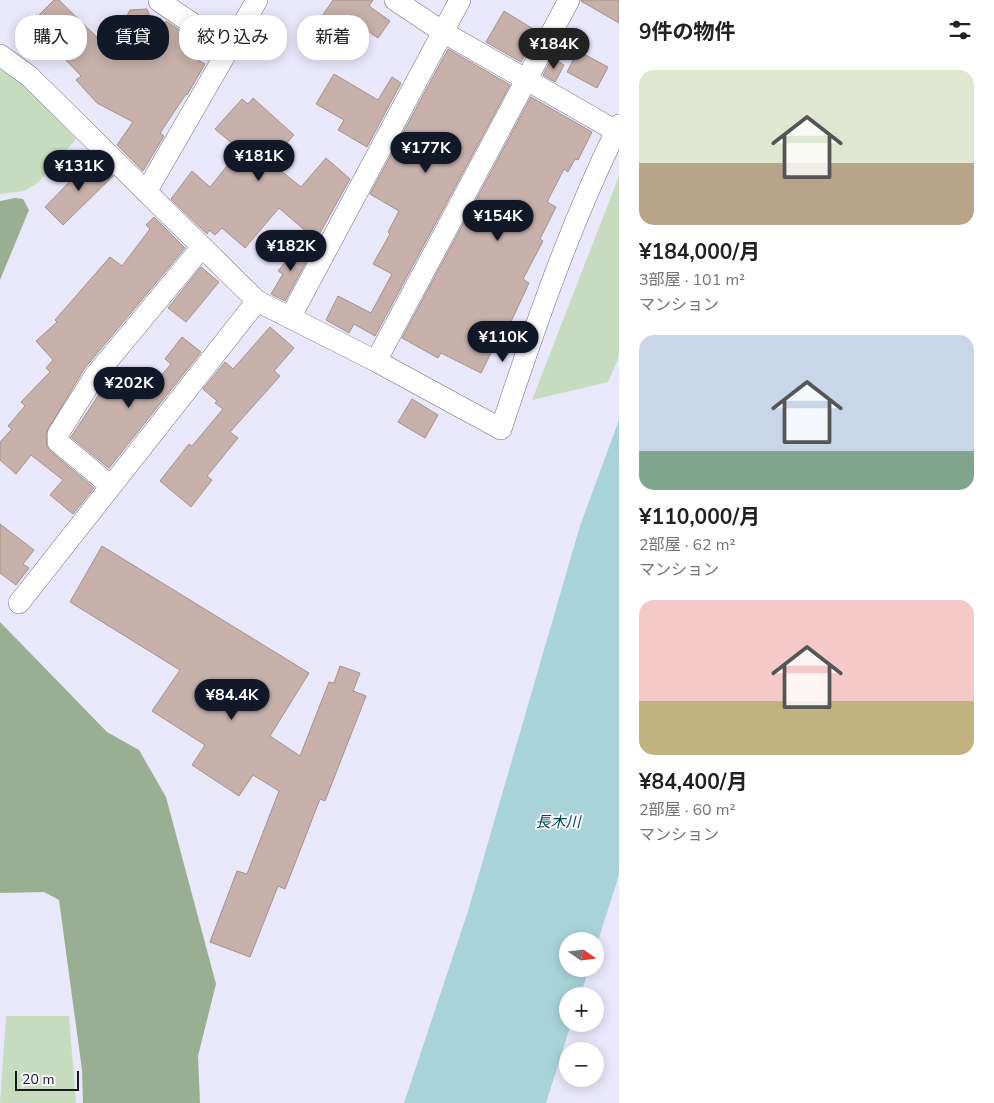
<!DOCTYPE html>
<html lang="ja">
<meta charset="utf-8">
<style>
body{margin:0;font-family:"Nunito Sans","Noto Sans JP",sans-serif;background:#f2f2f2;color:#202124;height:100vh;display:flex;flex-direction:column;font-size:19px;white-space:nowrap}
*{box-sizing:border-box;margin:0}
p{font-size:16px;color:#757577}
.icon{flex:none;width:28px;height:28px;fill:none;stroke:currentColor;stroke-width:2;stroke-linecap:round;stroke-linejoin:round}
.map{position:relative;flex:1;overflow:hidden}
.panel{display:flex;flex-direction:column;background:#fff;width:375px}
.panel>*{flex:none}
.hud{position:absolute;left:15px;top:15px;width:475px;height:45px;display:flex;gap:10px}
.needle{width:32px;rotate:104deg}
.buttons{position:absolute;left:559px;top:932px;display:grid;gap:10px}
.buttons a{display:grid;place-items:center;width:45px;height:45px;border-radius:50%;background:#fff;box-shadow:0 2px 12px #0003;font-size:25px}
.scale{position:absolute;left:15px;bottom:12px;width:64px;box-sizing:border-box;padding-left:5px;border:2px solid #19191f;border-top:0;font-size:14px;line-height:18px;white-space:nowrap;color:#19191f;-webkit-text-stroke:4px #f6f5fd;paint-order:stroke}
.price{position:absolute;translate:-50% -42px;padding:0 11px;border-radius:18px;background:#111827;color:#fff;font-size:16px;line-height:32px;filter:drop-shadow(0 1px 2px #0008)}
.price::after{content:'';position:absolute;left:50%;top:30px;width:15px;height:11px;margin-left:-8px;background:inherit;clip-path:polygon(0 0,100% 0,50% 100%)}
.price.active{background:#222;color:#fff}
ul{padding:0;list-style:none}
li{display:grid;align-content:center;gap:10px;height:265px;padding:0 20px}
li span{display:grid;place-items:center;height:155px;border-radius:15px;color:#555}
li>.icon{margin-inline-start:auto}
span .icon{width:90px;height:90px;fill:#fffc;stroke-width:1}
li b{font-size:21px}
h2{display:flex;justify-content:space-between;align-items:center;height:60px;padding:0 20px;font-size:21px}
.pill{padding:0 18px;border-radius:20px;background:#fff;box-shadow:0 2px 12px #0003;font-size:18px;line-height:45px}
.pill.active{background:#111827;color:#fff}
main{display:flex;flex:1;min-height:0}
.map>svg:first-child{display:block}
</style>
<main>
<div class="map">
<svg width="619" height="1103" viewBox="0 0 619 1103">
<rect width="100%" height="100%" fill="#e9e7fa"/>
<g fill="#c7dcbf">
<polygon points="0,64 23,83 76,139 38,183 24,191 0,194"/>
<polygon points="619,176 619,357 608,382 532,400"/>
<polygon points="6,1016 69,1016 76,1103 0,1103"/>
</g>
<g fill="#9aaf92">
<polygon points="15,198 23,199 29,210 0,280 0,201"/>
<polygon points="0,622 107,732 139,750 166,797 216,984 198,1056 200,1103 83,1103 82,1070 59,900 44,892 0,893"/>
</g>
<polygon fill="#a8d4d9" points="619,420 619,875 595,950 595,941 568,941 568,969 589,969 580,996 568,996 568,1024 571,1024 546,1103 404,1103 469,908 580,526"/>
<g fill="#c6b0a9" stroke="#a59189">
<polygon points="54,0 59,0 110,50 130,10 147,9 157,33 166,21 197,42 189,55 205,64 187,95 186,94 160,133 164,136 143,171 117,145 133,122 97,103 76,80 81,76 51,44 47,48 26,28"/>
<polygon points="333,0 373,0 369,6 390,21 378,38 357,24 339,49 312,31"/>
<polygon points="581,0 619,0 619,23 581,1"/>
<polygon points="504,11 538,32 521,62 486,42"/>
<polygon points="448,49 510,85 375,336 354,324 349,333 326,320 338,296 371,313 392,274 373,264 390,234 388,232 399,211 370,194"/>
<polygon points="578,51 608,67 597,88 567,72"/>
<polygon points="552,58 564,65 555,82 543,75"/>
<polygon points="334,74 378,100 392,77 401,83 367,147 338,130 344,120 316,104"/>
<polygon points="531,97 592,132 578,160 575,159 568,172 564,169 547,202 556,207 540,239 543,241 523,279 529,283 501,343 497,341 481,373 441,353 438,358 402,338"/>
<polygon points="253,98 294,135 270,162 301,187 326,158 350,179 316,240 279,208 245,248 222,228 215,235 209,230 207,234 171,199 192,171 210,187 240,150 215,129 242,99 248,104"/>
<polygon points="95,159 113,176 63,225 45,207 78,173 80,174"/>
<polygon points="154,217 185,248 84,369 46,433 47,447 50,451 94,488 73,514 50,495 63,480 31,455 16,474 0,460 0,442 12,429 8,426 25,406 21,402 50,372 46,368 53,360 36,341 57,322 55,320 110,257 122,266 150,229 146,225"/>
<polygon points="300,243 311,253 285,301 271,294 283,274 278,271"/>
<polygon points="201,267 219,282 186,322 168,308"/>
<polygon points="270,327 294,348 274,371 280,376 230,432 238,438 207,476 212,480 191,507 160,481 189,444 192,446 223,409 215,403 217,401 203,389 225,362 233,369"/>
<polygon points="182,337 201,352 109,468 71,437 109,379 121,390 127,384 142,397 171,364 165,359"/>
<polygon points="412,399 438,415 425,438 398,422"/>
<polygon points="0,524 34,550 23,564 29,568 16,585 0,573"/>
<polygon points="102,546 309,673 270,736 300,756 329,682 334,683 340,666 360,673 353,691 366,696 325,801 320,799 285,889 278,886 250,957 210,942 237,871 247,874 279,791 253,775 239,796 192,765 205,745 152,711 180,670 70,602"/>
</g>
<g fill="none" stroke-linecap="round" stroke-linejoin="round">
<g stroke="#716e80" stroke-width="22">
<g id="minor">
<polyline points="395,0 443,32 616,131"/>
<polyline points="159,1 229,48"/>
<path d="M0 55 29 76 257 301 376 361 501 429C535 326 571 222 619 125"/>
<polyline points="146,192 257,0"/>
<polyline points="291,316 460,0"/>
<polyline points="376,361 569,0"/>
<polyline points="111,486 58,442 58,434 94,377 202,247"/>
<polyline points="19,603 257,301"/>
</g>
</g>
<use href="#minor" stroke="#fff" stroke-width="21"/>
</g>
<g text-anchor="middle" stroke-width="4" stroke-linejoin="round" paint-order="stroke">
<g font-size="15" font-style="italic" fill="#064a50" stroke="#f6f5fd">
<text x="558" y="827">長木川</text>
</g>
</g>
</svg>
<div class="buttons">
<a><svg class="needle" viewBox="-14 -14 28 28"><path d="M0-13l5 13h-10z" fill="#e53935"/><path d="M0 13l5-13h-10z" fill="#757577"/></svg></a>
<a>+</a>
<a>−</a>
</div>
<div class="scale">20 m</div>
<b class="price active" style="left:554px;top:70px">¥184K</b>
<b class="price" style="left:426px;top:174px">¥177K</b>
<b class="price" style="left:259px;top:182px">¥181K</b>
<b class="price" style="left:79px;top:192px">¥131K</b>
<b class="price" style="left:498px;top:242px">¥154K</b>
<b class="price" style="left:291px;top:272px">¥182K</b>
<b class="price" style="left:503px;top:363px">¥110K</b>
<b class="price" style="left:129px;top:409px">¥202K</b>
<b class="price" style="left:232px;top:721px">¥84.4K</b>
<div class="hud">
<a class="pill">購入</a>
<a class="pill active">賃貸</a>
<a class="pill">絞り込み</a>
<a class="pill">新着</a>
</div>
</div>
<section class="panel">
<h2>9件の物件<svg class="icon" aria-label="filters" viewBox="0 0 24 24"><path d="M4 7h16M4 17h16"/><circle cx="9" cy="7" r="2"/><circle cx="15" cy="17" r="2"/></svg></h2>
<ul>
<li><span style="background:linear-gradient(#dfe7d0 60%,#b9a48a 0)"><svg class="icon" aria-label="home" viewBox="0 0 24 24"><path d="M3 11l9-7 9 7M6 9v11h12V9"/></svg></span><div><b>¥184,000/月</b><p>3部屋 · 101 m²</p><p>マンション</p></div></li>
<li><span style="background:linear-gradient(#c9d6e8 75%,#7fa58c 0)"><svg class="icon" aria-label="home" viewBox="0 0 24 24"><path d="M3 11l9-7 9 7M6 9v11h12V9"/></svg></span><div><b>¥110,000/月</b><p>2部屋 · 62 m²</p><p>マンション</p></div></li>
<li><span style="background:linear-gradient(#f6c9c9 65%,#c2b280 0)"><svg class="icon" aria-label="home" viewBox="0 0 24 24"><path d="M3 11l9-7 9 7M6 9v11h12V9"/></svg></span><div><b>¥84,400/月</b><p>2部屋 · 60 m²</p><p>マンション</p></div></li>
</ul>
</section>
</main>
